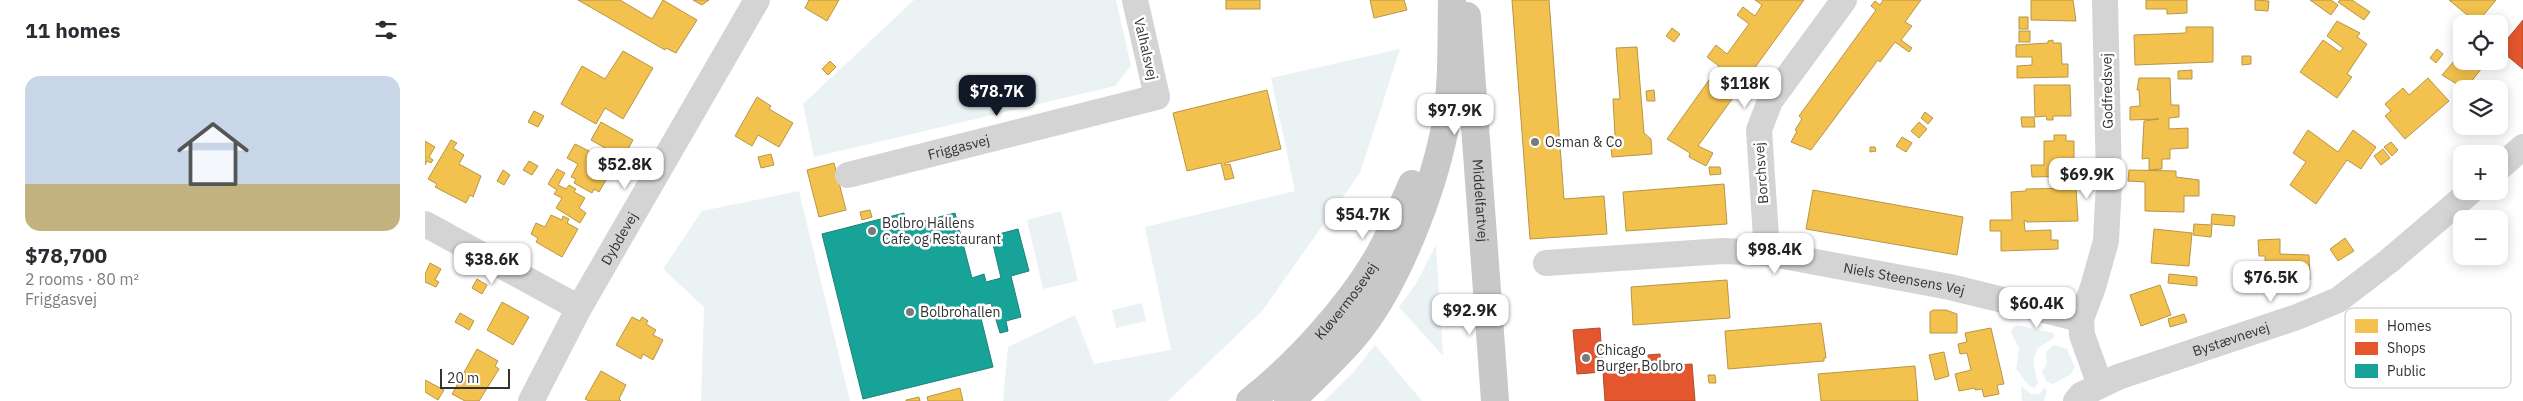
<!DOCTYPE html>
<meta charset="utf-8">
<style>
body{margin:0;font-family:"IBM Plex Sans",sans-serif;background:#f7f7f7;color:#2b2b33;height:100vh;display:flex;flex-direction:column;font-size:19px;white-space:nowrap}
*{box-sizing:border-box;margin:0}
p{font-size:16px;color:#7c7c81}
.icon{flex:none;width:28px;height:28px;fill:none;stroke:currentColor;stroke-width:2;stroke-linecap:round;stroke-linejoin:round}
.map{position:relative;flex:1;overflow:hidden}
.details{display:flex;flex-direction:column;background:#fff;width:425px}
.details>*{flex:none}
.buttons{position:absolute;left:2028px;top:15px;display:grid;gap:10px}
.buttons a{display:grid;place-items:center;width:55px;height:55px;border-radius:10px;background:#fff;box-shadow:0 2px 12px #0003;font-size:25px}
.scale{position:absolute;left:15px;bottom:12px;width:70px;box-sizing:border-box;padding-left:5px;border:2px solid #323232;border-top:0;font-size:14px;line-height:18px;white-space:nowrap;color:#323232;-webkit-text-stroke:4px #fff;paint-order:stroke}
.price{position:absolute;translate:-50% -42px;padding:0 11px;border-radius:10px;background:#fff;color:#222;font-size:16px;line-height:32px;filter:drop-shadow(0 1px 2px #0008)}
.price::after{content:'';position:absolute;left:50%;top:30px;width:15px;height:11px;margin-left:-8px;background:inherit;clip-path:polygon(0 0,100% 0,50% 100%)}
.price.current{background:#111827;color:#fff}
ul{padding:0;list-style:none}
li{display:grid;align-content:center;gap:10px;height:265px;padding:0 25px}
li span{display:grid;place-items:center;height:155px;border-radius:15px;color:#555}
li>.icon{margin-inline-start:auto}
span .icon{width:90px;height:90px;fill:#fffc;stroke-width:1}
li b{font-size:21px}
h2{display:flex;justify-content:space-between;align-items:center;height:60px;padding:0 25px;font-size:21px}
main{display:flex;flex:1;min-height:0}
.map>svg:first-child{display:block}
</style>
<main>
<section class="details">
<h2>11 homes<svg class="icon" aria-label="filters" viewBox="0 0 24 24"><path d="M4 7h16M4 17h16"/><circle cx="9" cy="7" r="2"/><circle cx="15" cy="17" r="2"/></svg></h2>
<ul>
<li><span style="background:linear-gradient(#c9d6e8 70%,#c2b280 0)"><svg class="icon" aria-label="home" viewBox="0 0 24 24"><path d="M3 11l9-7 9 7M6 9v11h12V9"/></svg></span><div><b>$78,700</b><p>2 rooms · 80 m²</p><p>Friggasvej</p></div></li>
</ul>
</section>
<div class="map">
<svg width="2098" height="401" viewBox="0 0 2098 401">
<rect width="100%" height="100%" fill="#fff"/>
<g fill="#eaf2f3">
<polygon points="489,0 691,0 706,66 690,86 389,157 378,104"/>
<polygon points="975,49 935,173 837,311 743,401 578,401 583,347 650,315 669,364 746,350 720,227 870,191 846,78"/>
<polygon points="374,191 425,401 276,401 279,307 238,269 277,211"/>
<polygon points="636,211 653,281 618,289 602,220"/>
<polygon points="1011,245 1018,355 1018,356 974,307 991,284"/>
<polygon points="717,303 721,321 691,328 687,310"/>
<path d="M1593 325 1628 333 1630 336C1627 340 1622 342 1617 345 1605 354 1609 370 1613 382L1610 388 1604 386 1591 369 1594 348 1586 333 1588 327Z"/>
<polygon points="950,345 997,401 899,401 928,373"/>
<polygon points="1629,345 1642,349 1650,367 1646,374 1628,384 1621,381 1617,371 1622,363 1621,352"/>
<polygon points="1596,386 1606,394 1614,394 1619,388 1622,389 1619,401 1597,401"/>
</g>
<g fill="#f2c14e" stroke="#b89646">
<polygon points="153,0 195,0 227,19 238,0 272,20 251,53 241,48 240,50"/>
<polygon points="268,0 284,0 277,5"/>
<polygon points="384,0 383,0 414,0 402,21 380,8"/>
<rect x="801" y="0" width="34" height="9"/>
<polygon points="945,0 979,0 982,10 949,18"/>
<polygon points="1087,0 1124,0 1139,199 1179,196 1182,234 1105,239"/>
<polygon points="1330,0 1379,0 1273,146 1288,153 1281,166 1264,157 1265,153 1242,139 1294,66 1282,57 1291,45 1302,54 1324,24 1312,15 1318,7 1330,16 1337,5"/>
<polygon points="1458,0 1496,0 1480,22 1487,26 1476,40 1487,48 1484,52 1470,42 1455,62 1453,60 1386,150 1366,142 1372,131 1370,130 1377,119 1374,116 1451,10 1446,6 1450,1 1455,5"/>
<polygon points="1606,0 1648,0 1651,21 1606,20"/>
<polygon points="1721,0 1762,0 1762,13 1742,14 1742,9 1721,9"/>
<polygon points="1830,0 1844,1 1843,11 1830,10"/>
<polygon points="1885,0 1906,0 1913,5 1906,15"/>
<polygon points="1915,0 1927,0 1945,12 1939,20 1913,2"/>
<polygon points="2024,0 2071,0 2052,23"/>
<rect x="1594" y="17" width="9" height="12"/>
<polygon points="1912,21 1935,33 1932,37 1942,44 1922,74 1927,77 1912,98 1875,72 1898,40 1915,52 1918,48 1902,36"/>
<polygon points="1761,27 1788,27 1788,62 1710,65 1709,35 1761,33"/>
<polygon points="1247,28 1255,34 1249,42 1241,36"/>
<rect x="1594" y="31" width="11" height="11"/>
<polygon points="1628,40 1628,43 1636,43 1637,64 1643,64 1643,77 1592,78 1592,66 1607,65 1607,57 1591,57 1591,45 1623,43 1623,41"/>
<polygon points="1212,47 1219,133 1226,139 1227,154 1187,157 1185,136 1190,135 1188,99 1195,99 1191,48"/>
<polygon points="2012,49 2018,54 2011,63 2005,58"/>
<polygon points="198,51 228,68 198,119 180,108 171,124 136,104 157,66 180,79"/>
<polygon points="2036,53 2036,61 2062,62 2040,89 2017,75"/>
<polygon points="1817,56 1826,56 1826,64 1817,65"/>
<polygon points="405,61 411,67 403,75 397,69"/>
<polygon points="1767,70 1767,79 1753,79 1753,71"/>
<polygon points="1714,78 1745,78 1746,105 1754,105 1754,117 1744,118 1744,129 1763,128 1763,148 1745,149 1745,159 1737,159 1737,169 1724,170 1724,158 1717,159 1719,121 1734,119 1705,120 1705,107 1715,106 1714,90 1712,90"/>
<polygon points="2003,78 2024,101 1980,139 1960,116 1966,111 1960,104 1978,88 1984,95"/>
<polygon points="1609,85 1645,85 1646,116 1628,116 1628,120 1622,120 1621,116 1610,117"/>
<polygon points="842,90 856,149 800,163 800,165 805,164 809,178 800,180 796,163 762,171 748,113"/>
<polygon points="1229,90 1230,101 1222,101 1221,91"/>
<polygon points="332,97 346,106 344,109 368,123 354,147 333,135 327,146 310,136"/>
<polygon points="109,111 119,116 113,127 103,122"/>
<polygon points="1500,112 1508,118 1503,124 1496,118"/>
<polygon points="1596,117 1609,117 1610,127 1597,127"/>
<polygon points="176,122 208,140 198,158 166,140"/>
<polygon points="1494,122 1502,129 1494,138 1486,131"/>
<polygon points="1883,130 1913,152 1928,130 1951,147 1936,169 1922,160 1891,204 1865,185 1881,162 1868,153"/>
<polygon points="1629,135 1641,135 1641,141 1649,141 1649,176 1607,177 1606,165 1619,165 1619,141 1629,141"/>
<polygon points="1477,137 1487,143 1481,152 1471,146"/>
<polygon points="26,140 32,143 28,148 39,155 34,164 56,176 48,197 45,195 41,203 10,187 12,184 3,179"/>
<polygon points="0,141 10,147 4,157 8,160 6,163 2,161 0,165"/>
<polygon points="1966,142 1973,150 1967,156 1959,147"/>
<polygon points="150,144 190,164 174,192 169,189 167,193 149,183 151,179 146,177 153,164 142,158"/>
<polygon points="1445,147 1450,147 1451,151 1445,152"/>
<polygon points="1958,149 1965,158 1956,165 1949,156"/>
<polygon points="346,154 349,165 336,168 333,157"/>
<polygon points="104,161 113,166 107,175 98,170"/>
<polygon points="409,163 421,210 394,217 382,170"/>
<polygon points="1284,167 1295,167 1296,174 1285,175"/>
<polygon points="132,169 140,173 133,185 141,189 144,185 151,189 149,192 160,198 154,208 161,213 155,223 131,208 137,198 129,194 132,190 123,184"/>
<polygon points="78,170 85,175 79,185 72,181"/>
<polygon points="1704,170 1751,171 1751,177 1774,180 1774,196 1759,196 1759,212 1720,211 1720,182 1703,181"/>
<polygon points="1299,184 1302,224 1201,231 1198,192"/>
<polygon points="1651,188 1653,221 1602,222 1599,220 1600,231 1626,230 1626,240 1633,240 1633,249 1576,251 1576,231 1565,231 1565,220 1587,220 1586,192 1601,191 1601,189"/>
<polygon points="1388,190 1538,217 1532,255 1381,229"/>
<polygon points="445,210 447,217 437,220 435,212"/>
<polygon points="1787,214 1810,216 1809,226 1786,224"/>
<polygon points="126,215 137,220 138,216 144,219 142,223 153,229 137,257 111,242 113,238 106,234 111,223 120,227"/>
<polygon points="1769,224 1787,225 1786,237 1768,235"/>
<polygon points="1729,229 1767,233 1764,266 1726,263"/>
<polygon points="1920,238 1929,251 1913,261 1905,249"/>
<polygon points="1855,239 1855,254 1884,255 1885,280 1841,284 1840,256 1834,256 1833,240"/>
<polygon points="5,263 16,269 10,280 14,282 11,287 0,282 0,274"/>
<polygon points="1744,274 1772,277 1772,286 1743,283"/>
<polygon points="52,279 62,285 57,294 47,288"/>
<polygon points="1302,280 1305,318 1208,325 1206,287"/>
<polygon points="1735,285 1746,315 1716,326 1705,295"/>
<polygon points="77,302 104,317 88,345 62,330"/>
<polygon points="1508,310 1521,310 1532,314 1532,333 1505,333 1505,312"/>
<polygon points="35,313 49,321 44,330 30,322"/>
<polygon points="1759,314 1762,322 1745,327 1743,319"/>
<polygon points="207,317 215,321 217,317 223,321 221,324 231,330 228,335 238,340 228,360 218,354 216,359 191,345"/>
<polygon points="1396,323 1401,358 1399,358 1399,361 1303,369 1300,331"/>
<polygon points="1566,328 1579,384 1572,385 1574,394 1559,397 1557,389 1550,390 1550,388 1534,391 1530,374 1546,370 1542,353 1535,354 1533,344 1542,342 1540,333"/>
<polygon points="52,349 73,361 70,366 74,369 54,401 40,401 27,394"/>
<polygon points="1519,352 1524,376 1510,380 1504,355"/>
<polygon points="1490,366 1493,401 1396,401 1393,374"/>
<polygon points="176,371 201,385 194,399 196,401 164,401 160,399"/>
<polygon points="1283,375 1290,375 1291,383 1284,383"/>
<polygon points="0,380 19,390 13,400 0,392"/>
<polygon points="535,388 538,401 503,401 502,397"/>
<polygon points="494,397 495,401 481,401 481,400"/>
</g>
<g fill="#e4572e" stroke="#af4c2f">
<polygon points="2098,20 2098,69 2074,49"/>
<polygon points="1175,328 1178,371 1182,370 1181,362 1201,361 1202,367 1206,366 1206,369 1224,368 1223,355 1235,354 1236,366 1267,364 1270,401 1180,401 1178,372 1152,374 1148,330"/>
</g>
<polygon fill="#17a398" stroke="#1f8179" points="479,213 482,225 530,213 547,278 559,274 561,282 576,278 566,236 593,229 604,271 586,276 596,317 581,321 583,331 575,333 566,303 553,306 568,367 438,399 397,234"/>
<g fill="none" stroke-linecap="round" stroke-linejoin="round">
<g stroke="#d4d4d4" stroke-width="26">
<polyline points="2074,168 2098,147"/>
<path id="s1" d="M423 175 732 97 710 0"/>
<polyline points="0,224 154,308"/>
<polyline points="1342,253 1334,130 1345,101 1419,0"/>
<path id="s2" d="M1121 263 1298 251 1342 253 1525 287 1656 319"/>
<polyline points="1675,385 1657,335 1656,319 1668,287 1681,241 1684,183 1680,0"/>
<path id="s3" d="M106 401 154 308 332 0"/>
<path id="s4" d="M1651 401 1656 395 1693 377 1872 317 1913 300 1964 261 2046 191"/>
</g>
<g stroke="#c8c8c8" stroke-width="28">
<path id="s5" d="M1042 16 1070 401"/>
<path id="s6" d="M825 401C871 365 926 305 955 253 967 231 977 207 987 184"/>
<path d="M863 401 872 395C891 376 911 358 928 338 971 288 1007 193 1020 128 1028 87 1026 42 1027 0"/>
</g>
</g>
<g fill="#7a7a7a" stroke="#fff" stroke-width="2">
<circle cx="1110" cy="142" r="5"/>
<circle cx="447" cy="231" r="5"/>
<circle cx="485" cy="312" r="5"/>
<circle cx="1161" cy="358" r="5"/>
</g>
<g text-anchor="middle" stroke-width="5" stroke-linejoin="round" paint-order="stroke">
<g font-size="14" fill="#323232" stroke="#fff">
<text transform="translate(721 49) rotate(77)" y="5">Valhalsvej</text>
<text transform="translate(1682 91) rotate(-91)" y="5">Godfredsvej</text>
<text dy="5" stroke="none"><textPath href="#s1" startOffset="114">Friggasvej</textPath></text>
<text transform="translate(1336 173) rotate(-94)" y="5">Borchsvej</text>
<text dy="5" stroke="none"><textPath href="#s5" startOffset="185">Middelfartvej</textPath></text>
<text dy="5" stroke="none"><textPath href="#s3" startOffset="185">Dybdevej</textPath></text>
<text dy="5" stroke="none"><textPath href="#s2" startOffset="361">Niels Steensens Vej</textPath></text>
<text dy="5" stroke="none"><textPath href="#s6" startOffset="139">Kløvermosevej</textPath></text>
<text dy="5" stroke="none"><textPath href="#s4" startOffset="168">Bystævnevej</textPath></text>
</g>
<g font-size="14" fill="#323232" stroke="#fff" text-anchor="start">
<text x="1120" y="147">Osman &amp; Co</text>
<text x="457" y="228">Bolbro Hallens<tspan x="457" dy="16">Cafe og Restaurant</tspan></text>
<text x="495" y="317">Bolbrohallen</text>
<text x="1171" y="355">Chicago<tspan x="1171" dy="16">Burger Bolbro</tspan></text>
</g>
</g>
<rect x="1920" y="308" width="166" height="80" rx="8" fill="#fff" stroke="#c2c2c2" stroke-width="1"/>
<rect x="1930" y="319" width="23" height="14" fill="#f2c14e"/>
<rect x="1930" y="342" width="23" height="13" fill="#e4572e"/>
<rect x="1930" y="364" width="23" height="14" fill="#17a398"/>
<g font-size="14" fill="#323232">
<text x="1962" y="331">Homes</text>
<text x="1962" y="353">Shops</text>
<text x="1962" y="376">Public</text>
</g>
</svg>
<div class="buttons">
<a><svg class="icon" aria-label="locate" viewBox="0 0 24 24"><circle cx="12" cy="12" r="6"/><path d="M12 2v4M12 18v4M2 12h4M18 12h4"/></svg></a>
<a><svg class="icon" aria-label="layers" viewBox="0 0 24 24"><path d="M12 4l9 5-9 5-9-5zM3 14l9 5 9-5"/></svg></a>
<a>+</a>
<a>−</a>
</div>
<div class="scale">20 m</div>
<b class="price" style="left:1320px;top:109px">$118K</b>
<b class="price current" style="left:572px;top:117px">$78.7K</b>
<b class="price" style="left:1030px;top:136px">$97.9K</b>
<b class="price" style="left:200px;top:190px">$52.8K</b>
<b class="price" style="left:1662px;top:200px">$69.9K</b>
<b class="price" style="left:938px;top:240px">$54.7K</b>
<b class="price" style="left:1350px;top:275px">$98.4K</b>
<b class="price" style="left:67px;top:285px">$38.6K</b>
<b class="price" style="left:1846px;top:303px">$76.5K</b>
<b class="price" style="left:1612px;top:329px">$60.4K</b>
<b class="price" style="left:1045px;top:336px">$92.9K</b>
</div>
</main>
